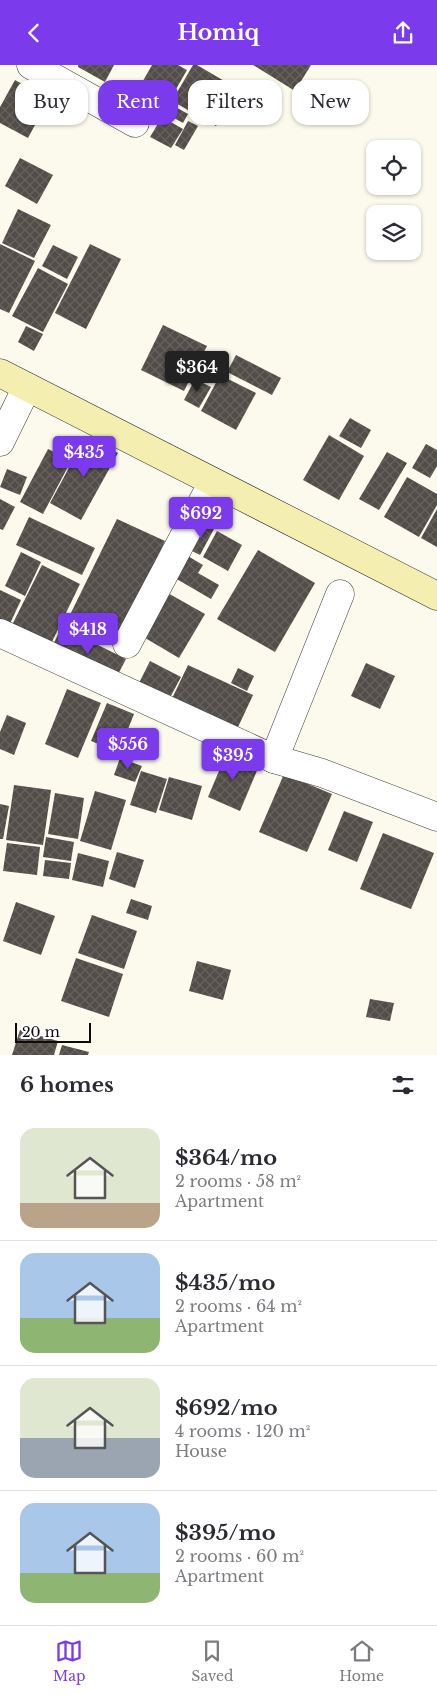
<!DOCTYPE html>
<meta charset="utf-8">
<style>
body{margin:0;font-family:"Libre Baskerville",serif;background:#f2f2f3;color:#2b2b33;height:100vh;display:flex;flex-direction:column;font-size:19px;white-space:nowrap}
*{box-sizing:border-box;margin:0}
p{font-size:16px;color:#7c7c81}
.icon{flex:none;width:28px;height:28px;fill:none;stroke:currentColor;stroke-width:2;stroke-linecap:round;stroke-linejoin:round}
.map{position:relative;height:990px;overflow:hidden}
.drawer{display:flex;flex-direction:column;background:#fff;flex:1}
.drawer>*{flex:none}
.guide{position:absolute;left:15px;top:15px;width:408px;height:45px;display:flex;gap:10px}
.buttons{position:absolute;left:366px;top:75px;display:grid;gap:10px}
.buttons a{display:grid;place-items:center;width:55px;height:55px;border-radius:10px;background:#fff;box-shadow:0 1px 4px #0004;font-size:25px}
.scale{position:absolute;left:15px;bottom:12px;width:76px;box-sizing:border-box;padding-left:5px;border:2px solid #0b0b0b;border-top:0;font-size:14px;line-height:18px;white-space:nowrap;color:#0b0b0b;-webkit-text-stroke:4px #fff;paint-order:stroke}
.price{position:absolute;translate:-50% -42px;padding:0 11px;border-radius:5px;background:#7c3aed;color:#fff;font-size:16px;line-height:32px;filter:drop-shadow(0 1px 2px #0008)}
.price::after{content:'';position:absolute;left:50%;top:30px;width:15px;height:11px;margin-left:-8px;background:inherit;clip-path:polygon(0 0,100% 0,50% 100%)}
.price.selected{background:#222;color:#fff}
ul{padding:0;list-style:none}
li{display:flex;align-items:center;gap:15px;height:125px;padding:0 20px}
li+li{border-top:1px solid #e1e1e2}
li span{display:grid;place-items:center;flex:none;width:140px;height:100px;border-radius:15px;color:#555}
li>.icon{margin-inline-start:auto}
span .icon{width:60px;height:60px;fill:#fffc;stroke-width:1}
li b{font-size:21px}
h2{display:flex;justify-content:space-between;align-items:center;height:60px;padding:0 20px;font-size:21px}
.tag{padding:0 18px;border-radius:15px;background:#fff;box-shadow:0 1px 4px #0004;font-size:18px;line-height:45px}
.tag.selected{background:#7c3aed;color:#fff}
header{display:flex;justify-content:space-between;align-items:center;height:65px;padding:0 20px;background:#7c3aed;color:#fff;font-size:22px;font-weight:700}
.tabs{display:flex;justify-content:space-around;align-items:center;height:70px;border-top:1px solid #e1e1e2;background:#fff;font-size:14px;color:#7c7c81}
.tabs a{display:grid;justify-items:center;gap:2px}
.tabs .selected{color:#7c3aed}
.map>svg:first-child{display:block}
</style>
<header><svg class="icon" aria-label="back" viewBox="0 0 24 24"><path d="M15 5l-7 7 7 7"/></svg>Homiq<svg class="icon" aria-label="share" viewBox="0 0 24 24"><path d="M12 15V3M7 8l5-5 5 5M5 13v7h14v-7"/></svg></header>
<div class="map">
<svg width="437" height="990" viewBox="0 0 437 990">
<defs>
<pattern id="building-cross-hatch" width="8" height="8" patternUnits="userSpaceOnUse" patternTransform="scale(1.25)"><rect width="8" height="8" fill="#534d49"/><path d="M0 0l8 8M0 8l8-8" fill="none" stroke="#67625f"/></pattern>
</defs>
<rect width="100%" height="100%" fill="#fcfaec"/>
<g fill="url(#building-cross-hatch)">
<polygon points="78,0 114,0 105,17 78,2"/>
<polygon points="152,0 178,0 187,5 164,45 135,30"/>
<polygon points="193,0 197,0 238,24 216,61 172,36"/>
<polygon points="253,0 311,0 295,26"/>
<polygon points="15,15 49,34 28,73 0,58 0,42"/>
<polygon points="172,40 188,49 183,58 167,49"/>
<polygon points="162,52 183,64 171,83 150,72"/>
<polygon points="188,56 198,61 184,85 175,80"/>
<polygon points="20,93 53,110 37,139 5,121"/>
<polygon points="18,144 51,160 34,193 2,178"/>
<polygon points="0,179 35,196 9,248 0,244"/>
<polygon points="90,179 121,194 86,264 55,248"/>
<polygon points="53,180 78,192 67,214 42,201"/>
<polygon points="38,203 68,219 43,267 12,251"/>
<polygon points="163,260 207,281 184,326 141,305"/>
<polygon points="26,261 43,269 34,286 18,277"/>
<polygon points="236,290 281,313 272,330 227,307"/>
<polygon points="220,310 256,328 236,365 201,346"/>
<polygon points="195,314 211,322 199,343 184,335"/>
<polygon points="350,353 371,365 361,383 339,371"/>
<polygon points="329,370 364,391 339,435 303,415"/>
<polygon points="86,371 118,388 81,455 50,438"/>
<polygon points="426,379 437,385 437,401 430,413 412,403"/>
<polygon points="48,384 71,396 43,449 20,437"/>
<polygon points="387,387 407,398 379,445 359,434"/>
<polygon points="7,404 27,412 20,430 0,422"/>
<polygon points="407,412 437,429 437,440 419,472 384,452"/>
<polygon points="0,434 15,442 3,465 0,464"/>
<polygon points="437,444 437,482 421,473"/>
<polygon points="29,452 95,483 82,510 16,480"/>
<polygon points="117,454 165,476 114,581 66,558"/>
<polygon points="202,458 214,464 200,490 188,484"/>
<polygon points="217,466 242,480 228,506 203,492"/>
<polygon points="258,485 315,518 275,587 217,554"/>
<polygon points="21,487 41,497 25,531 5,521"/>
<polygon points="181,487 203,500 198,508 219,520 211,534 168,509"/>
<polygon points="42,500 80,519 48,585 9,566"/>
<polygon points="0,525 21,535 7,565 0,562"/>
<polygon points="166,527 205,549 179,593 140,570"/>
<polygon points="62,562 126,594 113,619 49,587"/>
<polygon points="150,596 181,612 165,642 135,626"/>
<polygon points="366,598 395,611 380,644 351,631"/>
<polygon points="188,600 253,630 232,675 167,644"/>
<polygon points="238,603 254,611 247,626 231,618"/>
<polygon points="67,624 101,638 78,693 45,679"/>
<polygon points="107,638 134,649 119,687 91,676"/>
<polygon points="7,650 26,658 14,690 0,684 0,667"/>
<polygon points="227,687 259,701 240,746 208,732"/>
<polygon points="120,693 142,701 135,717 114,710"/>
<polygon points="141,706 167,714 156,748 130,740"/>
<polygon points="284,709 332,729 307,787 259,767"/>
<polygon points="169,712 202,721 192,755 159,745"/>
<polygon points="14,720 51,725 43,780 6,775"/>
<polygon points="95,726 126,735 111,785 80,776"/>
<polygon points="55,728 84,733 78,774 48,769"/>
<polygon points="0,739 9,741 3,774 0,774"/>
<polygon points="344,746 373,757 357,797 328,785"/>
<polygon points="383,768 434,788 411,844 360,824"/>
<polygon points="46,772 74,777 71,796 43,792"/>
<polygon points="7,778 40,782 37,810 3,806"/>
<polygon points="117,787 144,795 135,823 109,814"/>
<polygon points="78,788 109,796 103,822 72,815"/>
<polygon points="45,795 71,798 69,814 43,811"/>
<polygon points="131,834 152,841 148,855 126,848"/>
<polygon points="16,837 55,851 41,890 3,876"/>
<polygon points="92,850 137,866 124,904 78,888"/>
<polygon points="76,893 123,909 109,952 61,936"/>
<polygon points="197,896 231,905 223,935 189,926"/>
<polygon points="370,934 394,938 390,956 366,952"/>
<polygon points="20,965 58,976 54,990 12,990"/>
<polygon points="62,980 89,987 88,990 59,990"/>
</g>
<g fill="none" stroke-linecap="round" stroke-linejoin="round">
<g stroke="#3e3e3e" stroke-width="29">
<g id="street">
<polyline points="31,0 135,58"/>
<polyline points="0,377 27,322"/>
<polyline points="0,568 274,694 322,708 437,752"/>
<polyline points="127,579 213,417"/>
<polyline points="274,694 340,529"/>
</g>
</g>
<g stroke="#2d2d2d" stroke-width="29">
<polyline id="secondary" points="0,308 437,531"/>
</g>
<use href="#street" stroke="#fff" stroke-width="28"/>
<use href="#secondary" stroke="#f4efb0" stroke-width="28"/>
</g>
</svg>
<div class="buttons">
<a><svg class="icon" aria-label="locate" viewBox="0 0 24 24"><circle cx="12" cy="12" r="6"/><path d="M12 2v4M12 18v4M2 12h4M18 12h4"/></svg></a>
<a><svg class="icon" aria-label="layers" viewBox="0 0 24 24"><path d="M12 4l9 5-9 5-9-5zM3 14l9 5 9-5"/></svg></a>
</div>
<div class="scale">20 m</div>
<b class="price selected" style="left:197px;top:328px">$364</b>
<b class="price" style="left:84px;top:413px">$435</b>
<b class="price" style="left:201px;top:474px">$692</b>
<b class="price" style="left:88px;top:590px">$418</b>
<b class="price" style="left:128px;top:705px">$556</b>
<b class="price" style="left:233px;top:716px">$395</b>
<div class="guide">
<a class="tag">Buy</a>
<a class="tag selected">Rent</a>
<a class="tag">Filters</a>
<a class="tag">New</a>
</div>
</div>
<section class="drawer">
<h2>6 homes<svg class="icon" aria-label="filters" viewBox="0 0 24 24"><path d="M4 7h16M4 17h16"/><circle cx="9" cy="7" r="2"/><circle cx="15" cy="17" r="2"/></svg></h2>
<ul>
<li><span style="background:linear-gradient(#dfe7d0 75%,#b9a48a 0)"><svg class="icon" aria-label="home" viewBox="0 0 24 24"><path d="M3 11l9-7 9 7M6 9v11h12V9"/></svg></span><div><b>$364/mo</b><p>2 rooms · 58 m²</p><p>Apartment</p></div></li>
<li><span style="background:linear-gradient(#a9c7e8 65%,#8fb573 0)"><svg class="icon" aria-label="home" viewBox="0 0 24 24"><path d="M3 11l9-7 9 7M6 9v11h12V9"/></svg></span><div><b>$435/mo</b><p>2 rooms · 64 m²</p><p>Apartment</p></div></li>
<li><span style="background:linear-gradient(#dfe7d0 60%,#9aa5b1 0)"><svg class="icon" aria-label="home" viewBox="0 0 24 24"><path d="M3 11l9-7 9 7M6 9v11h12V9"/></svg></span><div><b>$692/mo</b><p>4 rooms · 120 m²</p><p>House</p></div></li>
<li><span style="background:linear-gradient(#a9c7e8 70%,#8fb573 0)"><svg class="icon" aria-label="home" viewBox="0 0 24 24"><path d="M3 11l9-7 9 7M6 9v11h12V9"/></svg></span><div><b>$395/mo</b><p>2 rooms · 60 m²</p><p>Apartment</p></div></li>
</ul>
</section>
<nav class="tabs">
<a class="selected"><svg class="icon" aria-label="map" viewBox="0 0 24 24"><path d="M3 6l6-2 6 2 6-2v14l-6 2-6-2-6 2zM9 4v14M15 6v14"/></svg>Map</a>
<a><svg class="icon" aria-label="saved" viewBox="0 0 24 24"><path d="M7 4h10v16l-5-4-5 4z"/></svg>Saved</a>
<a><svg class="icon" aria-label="home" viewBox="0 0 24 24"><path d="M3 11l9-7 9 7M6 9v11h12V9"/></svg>Home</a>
</nav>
